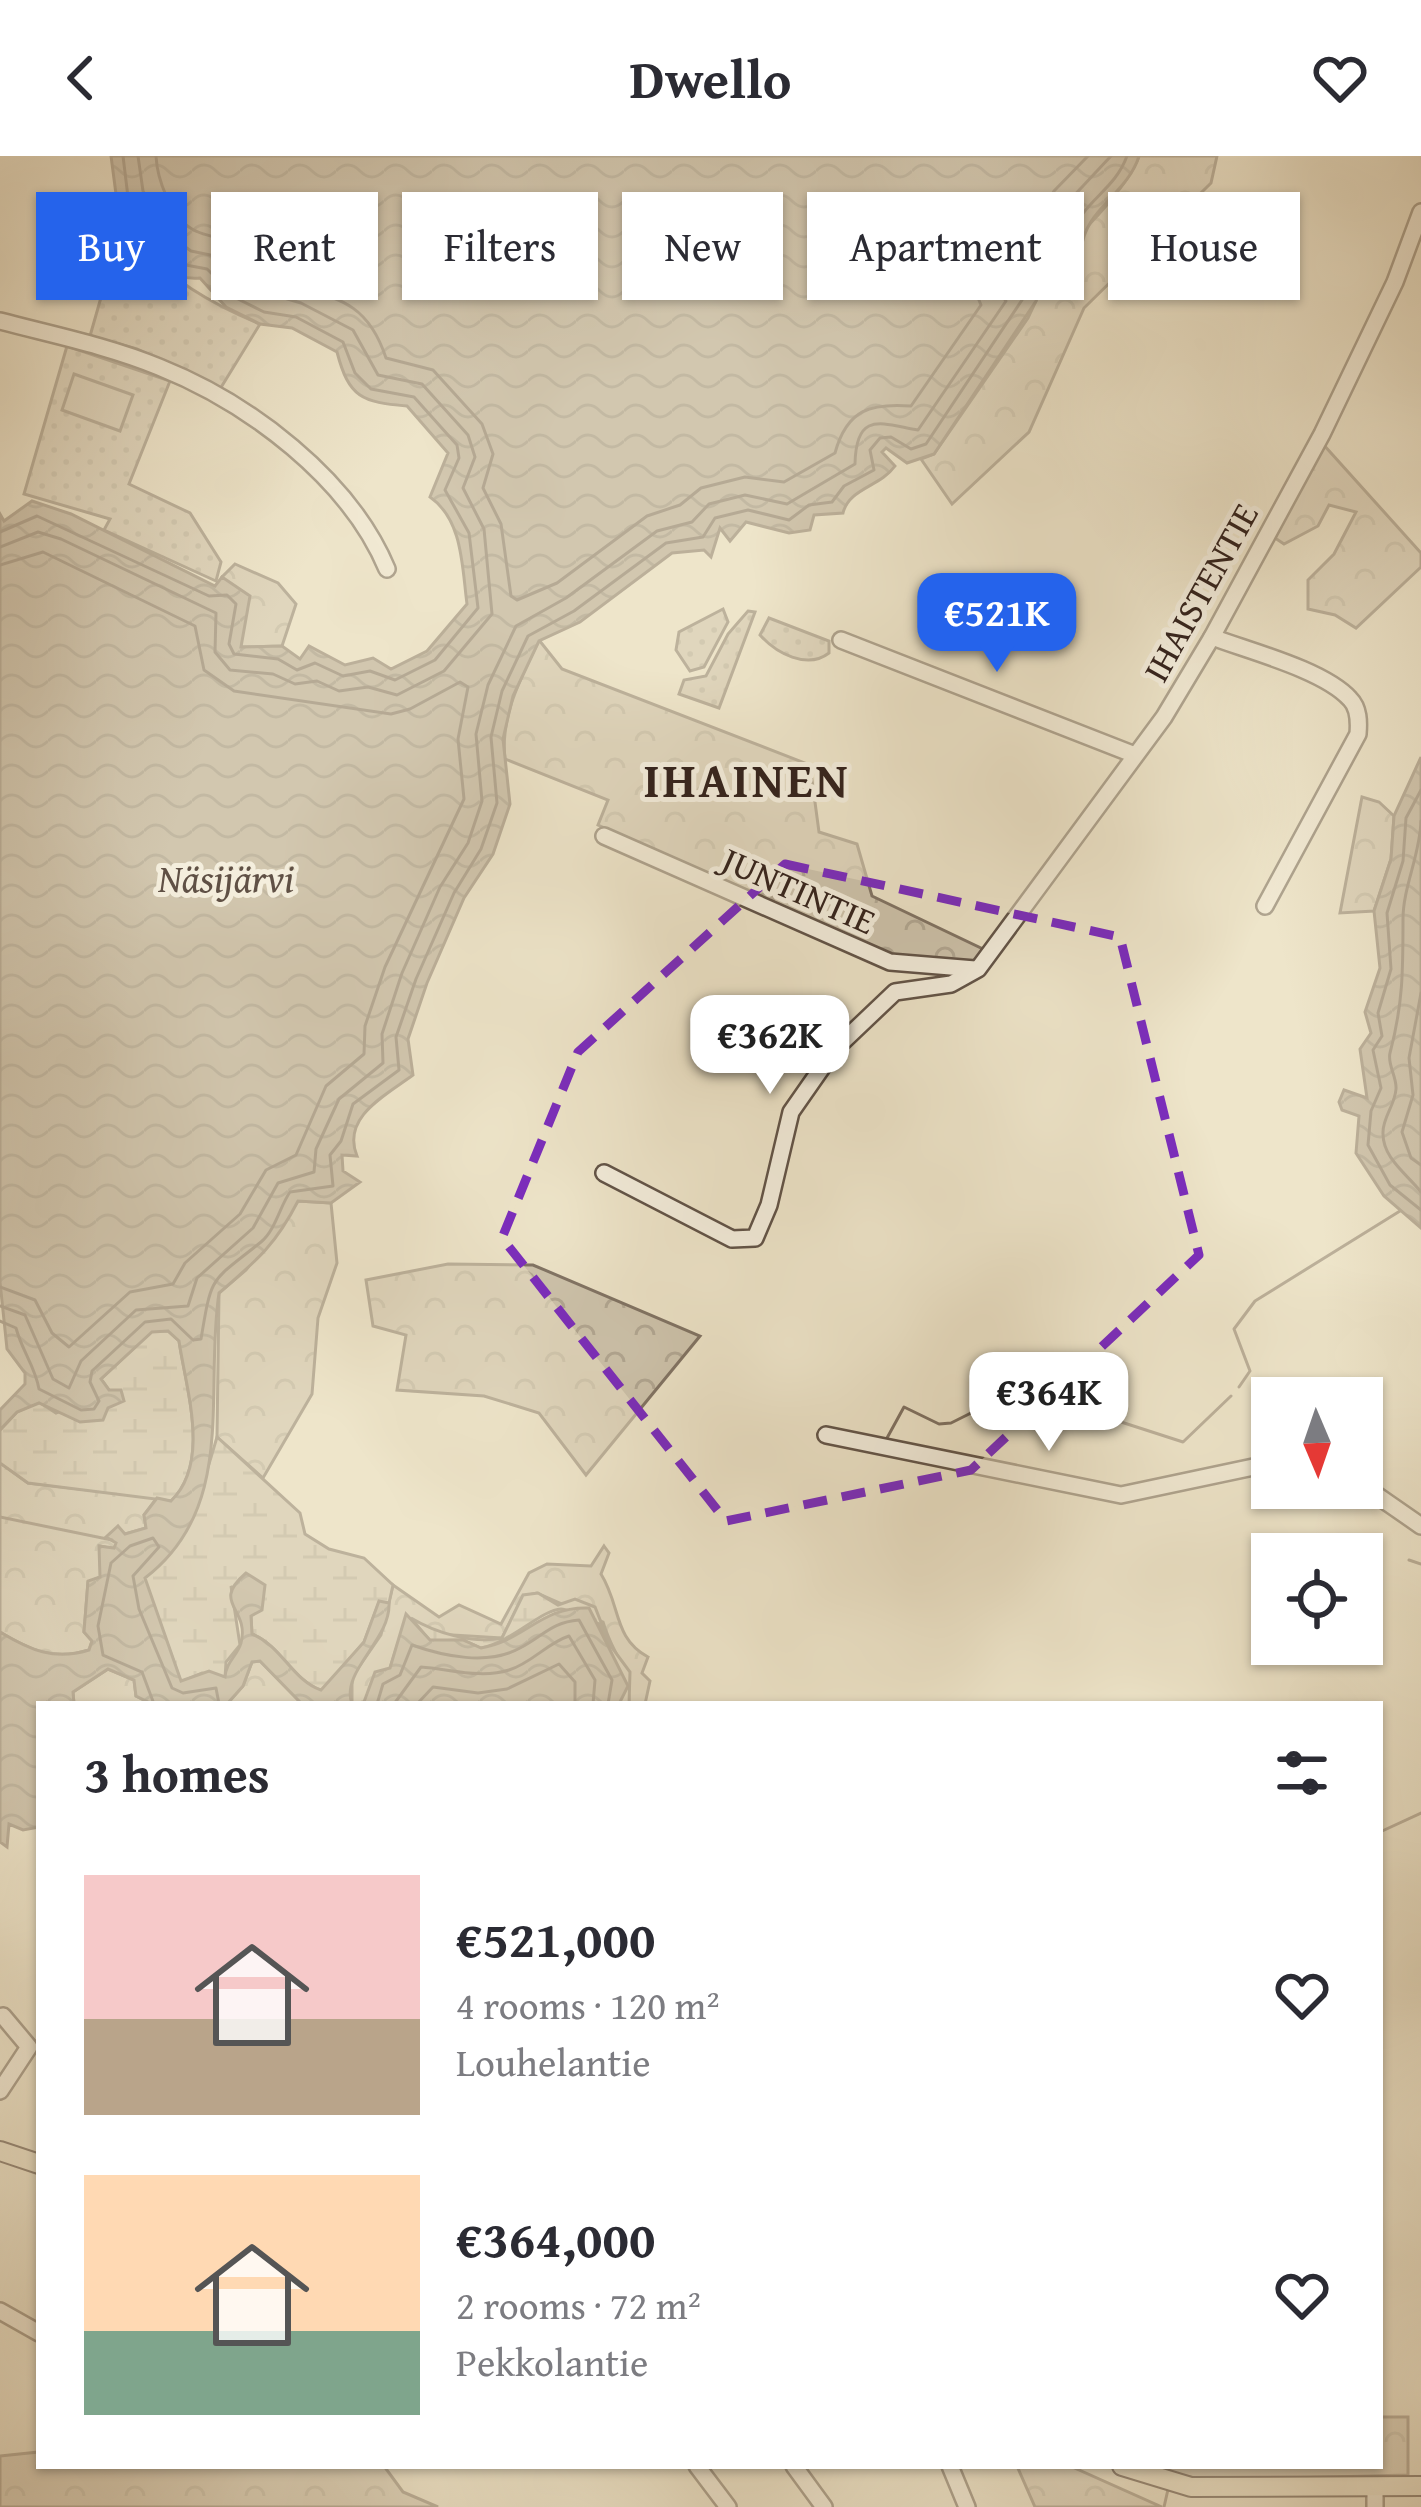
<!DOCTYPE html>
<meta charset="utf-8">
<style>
body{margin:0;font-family:"Gentium Book Plus",serif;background:#f2f2f3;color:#2b2b33;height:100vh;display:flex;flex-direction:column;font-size:45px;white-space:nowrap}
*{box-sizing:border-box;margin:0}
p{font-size:39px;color:#7c7c81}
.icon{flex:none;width:66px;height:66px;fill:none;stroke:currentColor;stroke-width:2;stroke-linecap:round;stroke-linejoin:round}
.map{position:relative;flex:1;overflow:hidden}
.panel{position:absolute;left:36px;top:1545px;width:1347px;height:768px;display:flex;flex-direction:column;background:#fff;border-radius:0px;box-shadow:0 3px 9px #0004}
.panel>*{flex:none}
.banner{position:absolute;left:36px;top:36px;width:1350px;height:108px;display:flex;gap:24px}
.needle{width:78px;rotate:178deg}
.controls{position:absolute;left:1251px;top:1221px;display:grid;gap:24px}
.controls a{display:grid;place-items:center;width:132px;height:132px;border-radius:0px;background:#fff;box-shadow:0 3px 9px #0004;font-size:60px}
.price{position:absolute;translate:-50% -102px;padding:0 27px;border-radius:24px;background:#fff;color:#222;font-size:39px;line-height:78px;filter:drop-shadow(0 3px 6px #0008)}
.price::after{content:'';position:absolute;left:50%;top:72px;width:36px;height:27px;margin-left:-18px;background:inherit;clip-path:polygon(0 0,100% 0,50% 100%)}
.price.active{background:#2563eb;color:#fff}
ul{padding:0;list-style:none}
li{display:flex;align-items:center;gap:36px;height:300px;padding:0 48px}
li span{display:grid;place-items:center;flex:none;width:336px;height:240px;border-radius:0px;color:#555}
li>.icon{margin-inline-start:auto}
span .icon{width:144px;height:144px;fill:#fffc;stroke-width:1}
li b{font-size:51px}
h2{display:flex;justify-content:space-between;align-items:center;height:144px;padding:0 48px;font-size:51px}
.tag{padding:0 42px;border-radius:0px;background:#fff;box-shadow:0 3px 9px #0004;font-size:42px;line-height:108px}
.tag.active{background:#2563eb;color:#fff}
header{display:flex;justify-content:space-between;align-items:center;height:156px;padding:0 48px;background:#fff;font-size:54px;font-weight:800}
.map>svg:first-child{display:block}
</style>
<header><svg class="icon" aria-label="back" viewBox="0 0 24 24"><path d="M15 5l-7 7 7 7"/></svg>Dwello<svg class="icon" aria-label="heart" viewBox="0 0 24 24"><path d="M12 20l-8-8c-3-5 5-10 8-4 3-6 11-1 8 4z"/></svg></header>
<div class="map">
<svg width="1421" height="2351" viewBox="0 0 1421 2351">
<defs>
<pattern id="grass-dots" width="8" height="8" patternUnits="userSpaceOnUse" patternTransform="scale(3)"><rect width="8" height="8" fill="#cec4ad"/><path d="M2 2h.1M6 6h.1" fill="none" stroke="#b2a894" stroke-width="1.8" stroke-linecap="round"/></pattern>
<pattern id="forest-crowns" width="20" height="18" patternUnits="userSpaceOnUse" patternTransform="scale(3)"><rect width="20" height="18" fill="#cec4ad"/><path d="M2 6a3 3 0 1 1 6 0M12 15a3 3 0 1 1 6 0" fill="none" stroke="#b2a894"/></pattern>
<pattern id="wetland-marsh" width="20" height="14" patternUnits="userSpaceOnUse" patternTransform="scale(3)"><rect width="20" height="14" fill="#cec4ad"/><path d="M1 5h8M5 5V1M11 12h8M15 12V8" fill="none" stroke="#b2a894"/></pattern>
<pattern id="water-waves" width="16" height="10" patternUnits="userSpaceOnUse" patternTransform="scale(3)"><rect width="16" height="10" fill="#afa38f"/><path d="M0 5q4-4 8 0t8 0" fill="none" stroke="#8f8474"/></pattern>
</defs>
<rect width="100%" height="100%" fill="#eee5ca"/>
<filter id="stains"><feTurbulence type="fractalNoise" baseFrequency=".00167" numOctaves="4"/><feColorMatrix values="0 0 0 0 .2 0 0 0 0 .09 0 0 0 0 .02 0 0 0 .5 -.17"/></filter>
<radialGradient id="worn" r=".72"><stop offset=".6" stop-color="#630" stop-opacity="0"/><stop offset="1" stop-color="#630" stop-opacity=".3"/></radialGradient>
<g fill="url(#grass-dots)" stroke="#817465" stroke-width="3">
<path d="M140 80C157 120 221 152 260 168L220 233 137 193 90 180 104 131Z"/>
<polygon points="67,190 170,225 129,328 190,357 221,406 216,425 104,374 110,363 24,338"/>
<polygon points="723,453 728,466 704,511 690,515 676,494 679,476"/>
<polygon points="748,455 755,456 719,552 679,538 684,524 706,520 728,478"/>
<path d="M769 462 829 485V497C807 514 776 497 760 479Z"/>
</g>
<g fill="url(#forest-crowns)" stroke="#817465" stroke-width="3">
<path d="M1139 0H1217L1211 27 1084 152 1029 276 952 348 921 303 934 298 1028 162 1036 145 1011 112 1013 105C1022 105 1034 108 1042 106 1069 96 1131 27 1139 0Z"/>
<polygon points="1322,287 1421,397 1421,411 1356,472 1335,459 1308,453 1308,424 1334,398 1356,356 1329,349 1318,370 1284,388 1275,382"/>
<polygon points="235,408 278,427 296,448 282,490 241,491 222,421"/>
<path d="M539 484 562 513 810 609 819 676 857 688 872 740 985 794 973 807 895 801 598 669 608 644 505 603C500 560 521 522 539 484Z"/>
<polygon points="1362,641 1379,646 1394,660 1391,703 1374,755 1340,757"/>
<polygon points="298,1045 331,1047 337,1107 318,1162 312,1238 263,1322 217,1281 219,1137 246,1114"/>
<polygon points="448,1108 533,1109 700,1180 586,1319 539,1257 484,1240 397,1234 406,1179 373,1170 366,1124"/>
<path d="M0 1307 28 1327 157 1342 144 1359 146 1372 125 1378 114 1393 100 1390 101 1421 88 1426 84 1476 92 1485 89 1494C54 1505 30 1494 0 1476Z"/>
<path d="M604 1390 609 1397 601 1418C621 1450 613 1482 648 1501L642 1517 650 1525 645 1548H629C629 1507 614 1503 603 1466L537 1437 523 1440 502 1482 436 1478 398 1487 390 1512 364 1546 352 1548V1521L381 1479 393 1429 439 1461 459 1449 501 1468 529 1417 547 1408 591 1410Z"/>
<polygon points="260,1505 302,1548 227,1548 243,1530 252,1506"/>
<polygon points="108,1513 134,1524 136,1540 152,1548 74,1548 73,1536"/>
<polygon points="1380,2261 1408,2261 1408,2319 1204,2324 1140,2310 1380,2310"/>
<polygon points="39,2296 39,2310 384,2310 403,2336 438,2351 0,2351 0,2300"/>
<polygon points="1017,2310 1070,2310 1162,2351 1035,2351"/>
</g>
<g fill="url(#wetland-marsh)" stroke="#817465" stroke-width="3">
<path d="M152 1175H168L179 1185C186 1233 211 1307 171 1345L28 1327 0 1307V1274L17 1256 39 1246 56 1257 109 1234 101 1223Z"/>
<path d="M217 1281 300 1357 305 1378 329 1393 364 1402 393 1429 389 1447 379 1446 364 1486 322 1535C292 1524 282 1490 252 1478L251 1460 231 1430 240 1489 226 1506 225 1522 202 1517 181 1526 144 1422C187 1391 203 1329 217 1281Z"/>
<path d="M538 1437 558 1449 575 1443 595 1451 610 1489 630 1516 629 1548H619L612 1500 599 1468C589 1464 571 1453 561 1453 541 1454 512 1486 481 1492L463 1484 430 1485 411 1462C436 1477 472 1488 502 1482L523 1439Z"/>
</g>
<polygon fill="#cec4ad" stroke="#817465" stroke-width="3" points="74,218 133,239 120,275 62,254"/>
<g fill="url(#water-waves)" stroke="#7e7061" stroke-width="3">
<path d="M111 0H1139C1127 39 1084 53 1081 95L1062 107 1013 105 1012 113 1042 127 1036 145 934 298 907 307 886 292 882 296 895 310C880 331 849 332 843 357L814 359 810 374 789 377 746 366 730 385 720 372 711 401 704 394 672 397 580 466 539 485 513 540 503 583 510 648 493 698 464 742 427 827 408 883 413 919C386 939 341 961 357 1000L342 999 343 1015 360 1026 331 1047 298 1045C275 1090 256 1105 219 1137 204 1235 238 1351 145 1422L181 1525 209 1515 225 1521C226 1506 237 1500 241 1487 250 1451 210 1448 246 1417L265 1429 262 1454 251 1460 252 1478C282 1490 292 1524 321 1534L364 1486 379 1445 389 1447C391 1484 340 1515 352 1548L364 1546 375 1516 390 1512 406 1458 430 1484H463L481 1492C526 1484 541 1450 589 1452L628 1530 619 1548H302L260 1505 252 1506 243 1530 227 1548H152L136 1540 134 1524 108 1513 73 1536 74 1548H39V1671L23 1674 9 1668 7 1691 0 1686V1476C30 1494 54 1505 89 1494L92 1485 84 1476 88 1425 100 1421 99 1390 114 1392 116 1387 106 1381 118 1370 125 1378 146 1372 144 1359 157 1342 171 1345C211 1307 186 1233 179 1185L168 1175 152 1176 101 1223 109 1234H121L124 1245 108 1252 103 1264 80 1266 39 1247 17 1256 0 1274V1254L25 1228V1217L7 1193 0 1126V358L4 365 32 345 71 358 215 430 222 421 250 440 241 491 282 490 300 503 309 490 345 509 373 502 391 513 427 495 467 448C462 411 463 364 430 341L448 297 407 250C362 246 349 242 337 196L292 172 260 168 226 151 200 122C152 126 151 79 126 57 121 53 116 51 112 45L116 38Z"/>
<polygon points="1421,601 1421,1072 1384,1040 1356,997 1359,960 1342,954 1339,946 1344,934 1367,942 1360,893 1371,877 1365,856 1380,812 1374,755 1391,703 1394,660"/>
</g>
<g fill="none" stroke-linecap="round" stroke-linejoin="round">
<g stroke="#726356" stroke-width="3">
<path d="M156 0C157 23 171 61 192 73 203 80 216 79 227 87 241 97 253 116 270 122 324 143 364 135 386 202L433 214 482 268 493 298 483 332 501 368 511 440 517 444 557 427 647 360 680 349 701 332 745 321 784 326 835 297C847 253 871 247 911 250L981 149 967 115 976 80 1003 61 1041 60 1054 35 1088 0"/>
<polyline points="0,376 37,360 209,440 227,439 236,448 229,488 234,498 278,503 297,514 315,507 343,520 370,515 395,524 435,504 478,452 469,377 445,334 459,302 457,289 414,241 371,233 355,217 343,186 296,161 264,156 238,143 207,113 186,109 157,89 128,41 123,0"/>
<polyline points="0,391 38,376 61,383 216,457 215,496 230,514 273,518 295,528 317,525 339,535 368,531 397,539 444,515 492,458 484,373 463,332 475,301 468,279 422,228 378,219 353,174 301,147 250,132 215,100 191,95 169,79 143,35 138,0"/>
<polyline points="0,409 43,396 195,470 204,514 234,535 391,558 410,553 460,526 468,531 458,583 464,643 385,811 365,870 364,898 326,930 296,999 266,1014 240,1058 185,1107 173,1128 130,1136 69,1191 52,1177 35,1144 0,1131"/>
<polyline points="1421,634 1406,662 1403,705 1387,757 1391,813 1378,857 1382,880 1373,894 1381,932 1371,955 1368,989 1390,1029 1421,1054"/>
<path d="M1421 665C1420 699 1403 731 1403 763 1403 815 1403 848 1390 897 1387 908 1397 921 1396 933 1395 949 1383 961 1383 976 1382 1002 1407 1018 1421 1036"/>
<polyline points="1421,837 1409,902 1413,939 1402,976 1411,1002 1421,1009"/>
<path d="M0 1150 25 1159 53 1223 69 1232 81 1205 136 1154 188 1150 197 1122 253 1072 278 1027 314 1016 316 993 339 943 383 907 382 878 402 817 440 731 468 687 482 645 476 578 488 529 516 470 566 442 657 375 692 366 709 348 745 339 787 348 855 308C856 254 882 268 918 274L1006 145 986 119 991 90 1011 78 1053 79 1068 46 1111 0"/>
<path d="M0 1165 16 1172C22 1195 35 1210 39 1233L81 1254 94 1253 99 1245 90 1226 92 1215 145 1166 171 1163 193 1184 201 1183C212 1117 210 1127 261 1086 275 1075 280 1050 290 1036L333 1030 330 999 341 985 353 948 399 914 396 881 416 823 454 737 481 693 497 647 491 581 502 535 528 480 574 455 666 387 703 381 715 362 748 354 789 364 809 349 832 346 844 330 874 314 870 294 880 282 891 281 911 293 926 288 1024 141 1025 131 1001 117 1003 99C1022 85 1046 102 1067 89 1081 43 1113 38 1127 0"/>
<polyline points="154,1548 142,1516 103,1499 98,1470 111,1407 130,1390 153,1382 159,1391 133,1420 139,1453 172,1532 183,1537 216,1532 219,1548"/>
<path d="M377 1548 383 1528 400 1519 412 1489C443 1500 488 1510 520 1492 543 1480 552 1466 579 1464L612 1524 608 1548"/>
<path d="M394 1548 421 1511C450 1513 481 1523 509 1514 532 1507 547 1487 569 1480L595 1524 593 1548"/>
<polyline points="417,1548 433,1531 478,1537 507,1533 559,1508 575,1526 575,1548"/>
</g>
<g stroke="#7e7061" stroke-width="3">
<polyline points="1239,1231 1250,1215 1234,1173 1255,1145 1400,1055"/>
<polyline points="887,1282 904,1251 939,1268 951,1267 1019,1233 1183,1286 1231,1240"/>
<polyline points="0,1361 112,1384"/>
<polyline points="1409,1404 1421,1408"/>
<polyline points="1380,1676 1421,1657"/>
<polyline points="1164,2351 1169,2329"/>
</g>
<g stroke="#625448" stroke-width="20">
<g id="minor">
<path d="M0 165C53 179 108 190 159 211 249 247 349 322 387 413"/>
<path d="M1212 481C1249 495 1324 514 1350 543 1359 552 1359 566 1358 578L1265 750"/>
<polyline points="841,484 1135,599"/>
<polyline points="604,680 890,806 975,813"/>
<polyline points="604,1017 732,1083 755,1082 769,1049 791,956 835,893 895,836 951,828 978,813 1164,561 1212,481 1322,278 1395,126 1421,56"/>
<polyline points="826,1279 1121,1339 1272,1307"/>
<polyline points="1362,1329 1421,1370"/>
<polyline points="0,1935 29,1891 3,1860"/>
<polyline points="0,2155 39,2177"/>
<polyline points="697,2310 728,2351"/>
<polyline points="794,2310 824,2351"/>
<polyline points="950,2310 967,2351"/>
<polyline points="1375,2331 1375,2351"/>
</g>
</g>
<g stroke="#34231d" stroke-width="22">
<g id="major">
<polyline points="0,1995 39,2008"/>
<polyline points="1122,2310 1191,2331 1421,2330"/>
</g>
</g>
<use href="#minor" stroke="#f4eedd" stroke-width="15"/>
<use href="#major" stroke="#eee5ca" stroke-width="18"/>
</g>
<path d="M0 0H1421V2351H0ZM785 708 1120 781 1199 1099 971 1314 726 1365 502 1082 578 896Z" fill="#eee5ca" fill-opacity=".55" fill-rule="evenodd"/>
<path fill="none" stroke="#7b2cbf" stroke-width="9" stroke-dasharray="24 15" stroke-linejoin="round" d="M785 708 1120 781 1199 1099 971 1314 726 1365 502 1082 578 896Z"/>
<g text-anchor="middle" stroke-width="10" stroke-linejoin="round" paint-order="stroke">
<g font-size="36" fill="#34231d" stroke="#f4eedd">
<text transform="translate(1200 436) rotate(-61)" y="13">IHAISTENTIE</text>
<text transform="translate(799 734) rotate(24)" y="13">JUNTINTIE</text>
</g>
<g font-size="39" font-style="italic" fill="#5f5045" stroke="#f4eedd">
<text x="226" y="736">Näsijärvi</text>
</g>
<g font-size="48" font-weight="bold" letter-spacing="3" fill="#34231d" stroke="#f4eedd">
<text x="747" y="641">IHAINEN</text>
</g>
</g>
<rect width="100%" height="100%" filter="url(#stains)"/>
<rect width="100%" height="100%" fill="url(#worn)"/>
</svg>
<div class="controls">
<a><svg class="needle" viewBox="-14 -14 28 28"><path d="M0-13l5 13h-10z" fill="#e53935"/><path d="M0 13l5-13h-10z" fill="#7c7c81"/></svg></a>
<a><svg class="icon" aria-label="locate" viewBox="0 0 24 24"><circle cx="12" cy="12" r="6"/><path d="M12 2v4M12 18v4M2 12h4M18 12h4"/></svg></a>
</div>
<b class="price active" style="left:997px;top:519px">€521K</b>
<b class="price" style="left:770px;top:941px">€362K</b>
<b class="price" style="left:1049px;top:1298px">€364K</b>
<div class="banner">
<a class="tag active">Buy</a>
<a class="tag">Rent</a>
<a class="tag">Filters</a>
<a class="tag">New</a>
<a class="tag">Apartment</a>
<a class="tag">House</a>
</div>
<section class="panel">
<h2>3 homes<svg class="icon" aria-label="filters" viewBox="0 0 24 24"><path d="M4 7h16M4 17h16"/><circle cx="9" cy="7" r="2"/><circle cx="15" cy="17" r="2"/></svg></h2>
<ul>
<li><span style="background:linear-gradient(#f6c9c9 60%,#b9a48a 0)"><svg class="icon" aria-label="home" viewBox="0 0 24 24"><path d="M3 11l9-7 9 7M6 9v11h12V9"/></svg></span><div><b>€521,000</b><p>4 rooms · 120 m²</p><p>Louhelantie</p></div><svg class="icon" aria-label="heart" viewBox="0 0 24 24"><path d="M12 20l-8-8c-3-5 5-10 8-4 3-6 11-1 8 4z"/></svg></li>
<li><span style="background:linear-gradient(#ffd9b3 65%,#7fa58c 0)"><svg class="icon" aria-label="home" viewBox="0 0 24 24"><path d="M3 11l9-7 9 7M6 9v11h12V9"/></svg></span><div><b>€364,000</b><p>2 rooms · 72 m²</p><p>Pekkolantie</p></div><svg class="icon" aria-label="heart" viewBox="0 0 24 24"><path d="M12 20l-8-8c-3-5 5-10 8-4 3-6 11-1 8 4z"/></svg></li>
</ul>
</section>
</div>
